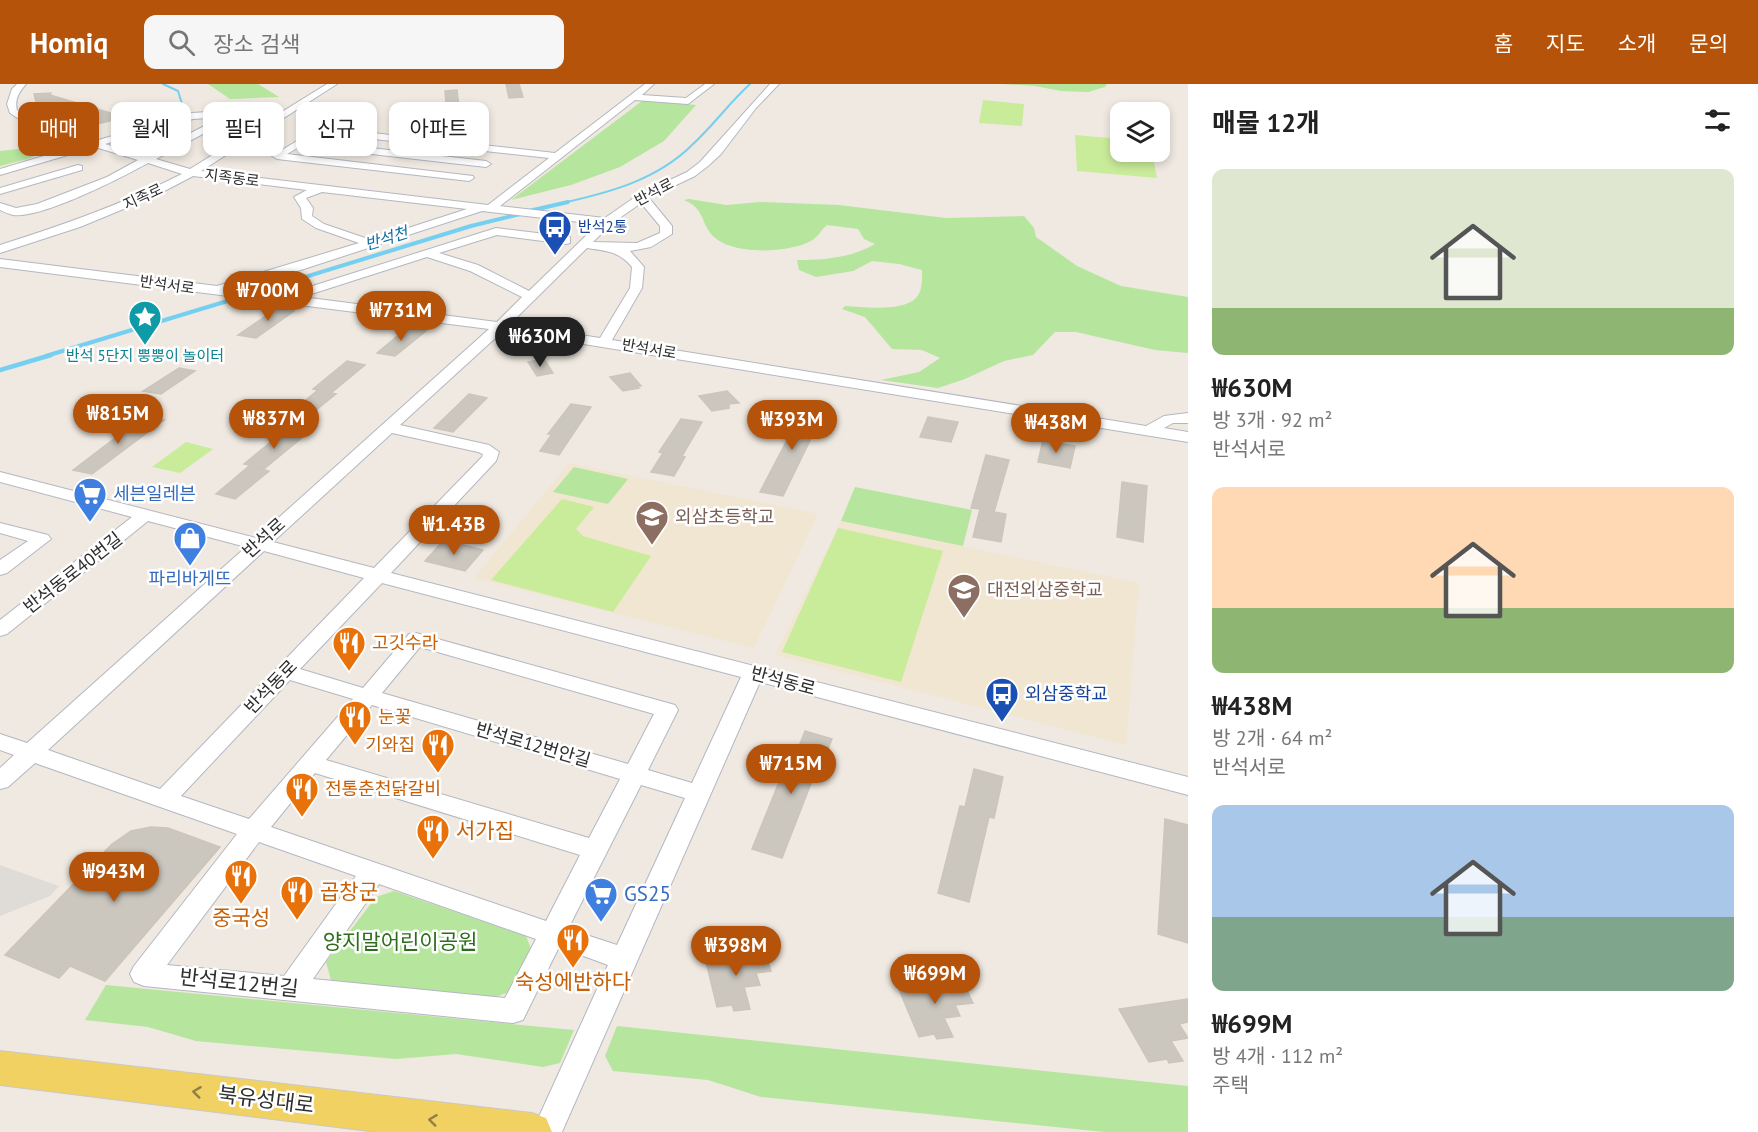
<!DOCTYPE html>
<html lang="ko">
<meta charset="utf-8">
<style>
body{margin:0;font-family:"PT Sans","Noto Sans KR",sans-serif;background:#f6f6f6;color:#222;height:100vh;display:flex;flex-direction:column;font-size:22px;white-space:nowrap}
*{box-sizing:border-box;margin:0}
p{font-size:20px;color:#767676}
.icon{flex:none;width:33px;height:33px;fill:none;stroke:currentColor;stroke-width:2;stroke-linecap:round;stroke-linejoin:round}
.map{position:relative;flex:1;overflow:hidden}
.details{display:flex;flex-direction:column;background:#fff;width:570px}
.details>*{flex:none}
.guide{position:absolute;left:18px;top:18px;width:570px;height:54px;display:flex;gap:12px}
.buttons{position:absolute;left:1110px;top:18px;display:grid;gap:12px}
.buttons a{display:grid;place-items:center;width:60px;height:60px;border-radius:12px;background:#fff;box-shadow:0 3px 9px #0003;font-size:30px}
.price{position:absolute;translate:-50% -51px;padding:0 14px;border-radius:21px;background:#b45309;color:#fff;font-size:20px;line-height:39px;filter:drop-shadow(0 2px 3px #0008)}
.price::after{content:'';position:absolute;left:50%;top:36px;width:18px;height:14px;margin-left:-9px;background:inherit;clip-path:polygon(0 0,100% 0,50% 100%)}
.price.current{background:#222;color:#fff}
ul{padding:0;list-style:none}
li{display:grid;align-content:center;gap:12px;height:318px;padding:0 24px}
li span{display:grid;place-items:center;height:186px;border-radius:12px;color:#555}
li>.icon{margin-inline-start:auto}
span .icon{width:108px;height:108px;fill:#fffc;stroke-width:1}
li b{font-size:26px}
h2{display:flex;justify-content:space-between;align-items:center;height:72px;padding:0 24px;font-size:26px}
.pill{padding:0 21px;border-radius:12px;background:#fff;box-shadow:0 3px 9px #0003;font-size:21px;line-height:54px}
.pill.current{background:#b45309;color:#fff}
header{display:flex;align-items:center;gap:36px;box-sizing:border-box;height:84px;padding:0 30px;background:#b45309;color:#fff}
header strong{font-size:28px}
nav{display:flex;gap:33px;margin-inline-start:auto;font-size:21px}
.search{width:420px;height:54px;background:#f6f6f6;display:flex;align-items:center;gap:15px;box-sizing:border-box;padding:0 21px;border-radius:12px;color:#767676;font-size:22px}
main{display:flex;flex:1;min-height:0}
.map>svg:first-child{display:block}
</style>
<header>
<strong>Homiq</strong>
<div class="search"><svg class="icon" aria-label="search" viewBox="0 0 24 24"><circle cx="10" cy="10" r="6"/><path d="M15 15l6 6"/></svg>장소 검색</div>
<nav><a>홈</a><a>지도</a><a>소개</a><a>문의</a></nav>
</header>
<main>
<div class="map">
<svg width="1188" height="1048" viewBox="0 0 1188 1048">
<rect width="100%" height="100%" fill="#efe9e1"/>
<g fill="#f0e6d1">
<polygon points="569,379 818,430 754,564 474,494"/>
<polygon points="841,437 1139,499 1126,661 775,571"/>
</g>
<g fill="#b6e59e">
<polygon points="208,0 258,0 279,13 230,15"/>
<polygon points="1002,0 1107,0 1105,3 1088,8 1061,7 1035,2"/>
<polygon points="651,16 696,21 664,57 620,83 571,101 511,116 642,17"/>
<polygon points="66,60 73,63 48,66 28,75 0,82 0,67"/>
<path d="M689 115 726 121 760 118 839 121 946 134 1024 132 1034 144 1036 153 1077 182 1121 202 1188 213V269L1155 266 1076 248H1055L1033 271 1004 277 965 295 938 304 881 296 919 288 940 274 922 266 892 265 865 233 842 225 845 222C864 223 902 228 916 214 923 207 922 194 922 186L899 180 872 177 853 187 816 193 799 186 797 176C824 176 851 174 875 160L864 155 858 145 827 141C822 145 817 154 811 157 789 169 731 172 712 151 700 137 705 125 684 116Z"/>
<polygon points="574,383 628,395 608,420 553,408"/>
<polygon points="855,403 972,426 963,462 841,437"/>
<polygon points="394,807 526,852 531,865 509,908 490,915 331,896 326,878 376,813"/>
<polygon points="106,901 574,946 560,979 543,983 456,970 396,975 196,957 148,943 85,936"/>
<polygon points="617,942 1188,1002 1188,1048 1105,1048 761,1013 708,996 613,987 605,972"/>
</g>
<g fill="#c9ec9a">
<polygon points="983,16 1024,20 1022,42 979,39"/>
<polygon points="1075,51 1120,55 1120,68 1152,68 1157,94 1077,87"/>
<polygon points="186,358 213,365 180,389 152,383"/>
<polygon points="562,415 594,423 576,445 583,452 651,472 613,528 491,496"/>
<polygon points="838,444 943,467 901,598 782,568"/>
</g>
<polygon fill="#dfdcd8" points="0,781 59,802 50,812 0,832"/>
<g fill="none" stroke-linecap="round" stroke-linejoin="round">
<g stroke="#75cff0" stroke-width="2">
<polyline points="163,0 178,7 183,23"/>
<path d="M562 119C608 109 657 96 692 61 713 42 729 19 750 0"/>
</g>
<g stroke="#75cff0" stroke-width="4">
<polyline points="529,127 568,118"/>
<polyline points="253,209 471,142 520,130"/>
<polyline points="46,272 244,212"/>
</g>
<polyline stroke="#75cff0" stroke-width="4.5" points="0,286 51,271"/>
</g>
<g fill="#cbc7bf" stroke="#cbc5ba" stroke-width="1.5">
<polygon points="506,0 519,0 523,13 509,14"/>
<polygon points="457,6 461,43 448,44 445,7"/>
<polygon points="51,9 50,11 124,33 79,45 45,34 39,30 34,10"/>
<polygon points="282,221 290,222 294,227 256,254 238,251"/>
<polygon points="407,244 426,247 395,272 377,269"/>
<polygon points="544,275 553,289 537,292 528,278"/>
<polygon points="347,277 365,281 331,309 327,308 336,310 300,339 281,336 318,306 313,305"/>
<polygon points="179,284 195,287 161,310 143,307"/>
<polygon points="630,289 641,302 637,302 639,304 623,307 610,293"/>
<polygon points="727,307 739,319 729,320 729,324 712,327 699,312"/>
<polygon points="469,310 487,314 453,348 434,344"/>
<polygon points="571,320 591,323 559,371 540,367 552,350 548,350"/>
<polygon points="809,322 822,333 815,335 819,338 783,412 760,408 797,337 786,327"/>
<polygon points="144,332 164,336 92,390 73,386"/>
<polygon points="928,333 958,338 951,358 920,353"/>
<polygon points="681,335 702,338 682,372 685,373 674,392 651,388 663,369 659,368"/>
<polygon points="283,348 304,352 264,385 244,380"/>
<polygon points="1043,356 1075,362 1070,384 1038,378"/>
<polygon points="986,371 1009,376 994,428 1006,430 1001,458 973,453 980,425 971,424"/>
<polygon points="249,382 269,387 235,415 216,410"/>
<polygon points="1122,398 1147,402 1143,458 1117,453"/>
<polygon points="442,458 450,460 452,458 483,466 465,487 425,477"/>
<polygon points="805,647 832,655 818,690 815,689 782,774 752,765 786,681 791,683"/>
<polygon points="974,685 1003,693 994,734 989,733 969,818 938,809 960,722 965,723"/>
<polygon points="1165,735 1188,741 1188,859 1158,850"/>
<polygon points="151,743 168,744 220,763 105,897 70,882 59,894 5,871 112,760 131,747"/>
<polygon points="765,867 771,887 756,889 760,901 744,903 750,925 734,927 732,921 717,923 705,874"/>
<polygon points="961,894 973,919 955,921 960,932 944,934 953,953 937,955 934,950 919,953 898,903"/>
<polygon points="1188,915 1188,938 1179,940 1188,954 1171,957 1183,977 1169,979 1167,975 1149,978 1119,925"/>
</g>
<g fill="none" stroke-linecap="round" stroke-linejoin="round">
<g stroke="#b4b7c1" stroke-width="2">
<g id="minor">
<path d="M17 0H26C20 7 14 15 17 26L34 37 95 57 192 29 208 28 227 33V37L156 75 190 85 327 0H337L201 87 488 121 549 74 327 50 320 51 309 57 486 77 491 80 486 83 301 62 287 70 473 92 474 94 469 97 277 75 272 72 315 46 327 44 555 69 645 0H654L642 11 686 14 705 0H714L688 20 635 16 500 122 605 134 638 111 687 88 700 78 770 0H779L756 24 721 70 708 82 695 92 649 114 672 142V150L651 163 630 167 644 183 642 204 612 256 1146 342 1164 332 1188 329V339H1173L1164 344 1188 348V358L503 247 400 341 489 361 499 368 496 377 391 489 1188 693V711L760 598 562 1048H532L608 881 559 863 523 936 513 939 144 902 134 898 130 890 134 882 237 750 35 679 8 703 0 705V684L14 671 0 666V650L27 659 246 463 148 437 7 550 0 552V536L132 433 0 398V388L256 454 489 245 0 183V175L217 202 359 159 316 144 302 135 301 124 294 113 307 106 193 92 155 112 80 143 0 169V161C63 141 123 120 182 90L148 79C121 94 41 135 13 131 9 130 4 128 0 126V119L16 124 37 120 107 93 138 76 95 63 0 91V85L84 60 28 41 10 29 7 20 12 5ZM208 34 216 36 146 72 105 60 193 35ZM322 108 467 125 371 156 324 140 312 132 313 124 306 114ZM641 119 660 142V149L637 159 593 158 611 140ZM482 127 598 140 529 207 478 181 439 169 497 151 566 160 570 159V153L496 144 284 211 233 204 270 196ZM587 164C606 167 619 167 632 183L630 204 600 254 510 240ZM427 173 470 187 522 213 497 238 302 213ZM392 349 478 368 483 370 482 373 374 484 273 458ZM264 467 364 494 160 705 48 666ZM382 499 741 593 692 699 648 686 678 626 675 621 416 549 409 550 363 604 300 585ZM420 563 654 630 628 680 382 609ZM290 596 353 615 249 735 181 712ZM372 621 620 695 589 754 326 676ZM315 689 580 771 546 837 271 743ZM641 701 685 714 617 861 568 845ZM259 758 356 792 284 892 167 881ZM379 800 536 855 505 914 313 895Z"/>
<polygon points="78,81 82,82 82,86 0,110 0,104"/>
<polygon points="0,439 48,451 51,455 7,489 0,491 0,476 28,457 0,449"/>
</g>
</g>
<g stroke="#c9c9c9" stroke-width="2">
<polygon id="major" points="0,967 532,1029 546,1034 552,1048 377,1048 0,1001"/>
</g>
<use href="#minor" fill="#fff" fill-rule="evenodd"/>
<use href="#major" fill="#f2d163" fill-rule="evenodd"/>
</g>
<defs><path id="oneway-chevron" d="M-2-3.5L2.5 0L-2 3.5" fill="none" stroke-width="1.6" stroke-linecap="round" stroke-linejoin="round" transform="scale(1.5)"/></defs>
<g stroke="#908048">
<use href="#oneway-chevron" transform="translate(197 1008) rotate(-173)"/>
<use href="#oneway-chevron" transform="translate(433 1036) rotate(-173)"/>
</g>
<defs>
<g id="bus-pin" transform="scale(1.725)"><path d="M0 17L-7.5 6A9.5 9.5 0 1 1 7.5 6Z" fill="#1a4fb4" stroke="#fff"/><path d="M-5-6H5V4H4V6H2V4H-2V6H-4V4H-5ZM-3.5-4V0h7V-4ZM-3.5 1.2v1.5H-2V1.2ZM2 1.2v1.5H3.5V1.2Z" fill="#fff"/></g>
<g id="sight-pin" transform="scale(1.725)"><path d="M0 17L-7.5 6A9.5 9.5 0 1 1 7.5 6Z" fill="#0f9aa8" stroke="#fff"/><path d="M0-6L1.8-2.2L6-1.7L2.9 1.2L3.7 5.4L0 3.3L-3.7 5.4L-2.9 1.2L-6-1.7L-1.8-2.2Z" fill="#fff"/></g>
<g id="supermarket-pin" transform="scale(1.725)"><path d="M0 17L-7.5 6A9.5 9.5 0 1 1 7.5 6Z" fill="#3f7fe0" stroke="#fff"/><path d="M-6-5.5h2.5l.6 2H6L4.5 2H-2.5L-4.4-4H-6ZM-1.5 3.2a1.3 1.3 0 1 0 .1 0ZM3 3.2a1.3 1.3 0 1 0 .1 0Z" fill="#fff"/></g>
<g id="school-pin" transform="scale(1.725)"><path d="M0 17L-7.5 6A9.5 9.5 0 1 1 7.5 6Z" fill="#8d6e63" stroke="#fff"/><path d="M0-5L7-2L0 1L-7-2ZM-4 1L0 2.5L4 1V4Q0 6-4 4Z" fill="#fff"/></g>
<g id="shop-pin" transform="scale(1.725)"><path d="M0 17L-7.5 6A9.5 9.5 0 1 1 7.5 6Z" fill="#3f7fe0" stroke="#fff"/><path d="M-5-2.5h2.3a2.7 3.5 0 0 1 5.4 0H5L5.5 6h-11ZM-1.5-2.5h3a1.5 2.3 0 0 0-3 0Z" fill="#fff"/></g>
<g id="restaurant-pin" transform="scale(1.725)"><path d="M0 17L-7.5 6A9.5 9.5 0 1 1 7.5 6Z" fill="#e8710a" stroke="#fff"/><path d="M-5-6h1v4h1v-4h1v4h1v-4h1v5L-1.5 .5V6h-2V.5L-5-1ZM5-6V6H3V1.5H1.5Q1.5-4 5-6Z" fill="#fff"/></g>
</defs>
<g fill-rule="evenodd">
<use href="#bus-pin" x="555" y="143"/>
<use href="#sight-pin" x="145" y="233"/>
<use href="#supermarket-pin" x="90" y="410"/>
<use href="#school-pin" x="652" y="433"/>
<use href="#shop-pin" x="190" y="454"/>
<use href="#school-pin" x="964" y="506"/>
<use href="#restaurant-pin" x="349" y="559"/>
<use href="#bus-pin" x="1002" y="610"/>
<use href="#restaurant-pin" x="355" y="633"/>
<use href="#restaurant-pin" x="438" y="661"/>
<use href="#restaurant-pin" x="302" y="705"/>
<use href="#restaurant-pin" x="433" y="747"/>
<use href="#restaurant-pin" x="241" y="792"/>
<use href="#restaurant-pin" x="297" y="808"/>
<use href="#supermarket-pin" x="601" y="810"/>
<use href="#restaurant-pin" x="573" y="856"/>
</g>
<g text-anchor="middle" stroke-width="5" stroke-linejoin="round" paint-order="stroke">
<g font-size="15" fill="#2e2e2e" stroke="#fff">
<text transform="translate(232 94) rotate(7)" y="5">지족동로</text>
<text transform="translate(654 108) rotate(-28)" y="5">반석로</text>
<text transform="translate(143 113) rotate(-25)" y="5">지족로</text>
<text transform="translate(167 201) rotate(8)" y="5">반석서로</text>
<text transform="translate(649 265) rotate(10)" y="5">반석서로</text>
</g>
<g font-size="15" fill="#164399" stroke="#fff" text-anchor="start">
<text x="578" y="148">반석2통</text>
</g>
<g font-size="15" fill="#0d838f" stroke="#fff">
<text x="145" y="277">반석 5단지 뿡뿡이 놀이터</text>
</g>
<g font-size="16" font-style="italic" fill="#0d6fa3" stroke="#fff">
<text transform="translate(386 154) rotate(-17)" y="6">반석천</text>
</g>
<g font-size="18" fill="#366cbe" stroke="#fff" text-anchor="start">
<text x="113" y="416">세븐일레븐</text>
<text x="190" y="501" text-anchor="middle">파리바게뜨</text>
</g>
<g font-size="18" fill="#785e54" stroke="#fff" text-anchor="start">
<text x="675" y="439">외삼초등학교</text>
<text x="987" y="512">대전외삼중학교</text>
</g>
<g font-size="18" fill="#2e2e2e" stroke="#fff">
<text transform="translate(264 454) rotate(-42)" y="6">반석로</text>
<text transform="translate(73 489) rotate(-38)" y="6">반석동로40번길</text>
<text transform="translate(783 597) rotate(15)" y="6">반석동로</text>
<text transform="translate(271 603) rotate(-46)" y="6">반석동로</text>
<text transform="translate(533 661) rotate(16)" y="6">반석로12번안길</text>
</g>
<g font-size="18" fill="#c56008" stroke="#fff" text-anchor="start">
<text x="372" y="565">고깃수라</text>
<text x="378" y="639">눈꽃</text>
<text x="415" y="667" text-anchor="end">기와집</text>
<text x="325" y="711">전통춘천닭갈비</text>
</g>
<g font-size="18" fill="#164399" stroke="#fff" text-anchor="start">
<text x="1025" y="616">외삼중학교</text>
</g>
<g font-size="21" fill="#c56008" stroke="#fff" text-anchor="start">
<text x="456" y="754">서가집</text>
<text x="320" y="815">곱창군</text>
<text x="241" y="841" text-anchor="middle">중국성</text>
<text x="573" y="905" text-anchor="middle">숙성에반하다</text>
</g>
<g font-size="21" fill="#366cbe" stroke="#fff" text-anchor="start">
<text x="624" y="817">GS25</text>
</g>
<g font-size="21" fill="#2c6e1b" stroke="#fff">
<text x="400" y="865">양지말어린이공원</text>
</g>
<g font-size="21" fill="#2e2e2e" stroke="#fff">
<text transform="translate(239 899) rotate(6)" y="7">반석로12번길</text>
<text transform="translate(266 1016) rotate(7)" y="7">북유성대로</text>
</g>
</g>
</svg>
<div class="buttons">
<a><svg class="icon" aria-label="layers" viewBox="0 0 24 24"><path d="M12 4l9 5-9 5-9-5zM3 14l9 5 9-5"/></svg></a>
</div>
<b class="price" style="left:268px;top:238px">₩700M</b>
<b class="price" style="left:401px;top:258px">₩731M</b>
<b class="price current" style="left:540px;top:284px">₩630M</b>
<b class="price" style="left:118px;top:361px">₩815M</b>
<b class="price" style="left:274px;top:366px">₩837M</b>
<b class="price" style="left:792px;top:367px">₩393M</b>
<b class="price" style="left:1056px;top:370px">₩438M</b>
<b class="price" style="left:454px;top:472px">₩1.43B</b>
<b class="price" style="left:791px;top:711px">₩715M</b>
<b class="price" style="left:114px;top:819px">₩943M</b>
<b class="price" style="left:736px;top:893px">₩398M</b>
<b class="price" style="left:935px;top:921px">₩699M</b>
<div class="guide">
<a class="pill current">매매</a>
<a class="pill">월세</a>
<a class="pill">필터</a>
<a class="pill">신규</a>
<a class="pill">아파트</a>
</div>
</div>
<section class="details">
<h2>매물 12개<svg class="icon" aria-label="filters" viewBox="0 0 24 24"><path d="M4 7h16M4 17h16"/><circle cx="9" cy="7" r="2"/><circle cx="15" cy="17" r="2"/></svg></h2>
<ul>
<li><span style="background:linear-gradient(#dfe7d0 75%,#8fb573 0)"><svg class="icon" aria-label="home" viewBox="0 0 24 24"><path d="M3 11l9-7 9 7M6 9v11h12V9"/></svg></span><div><b>₩630M</b><p>방 3개 · 92 m²</p><p>반석서로</p></div></li>
<li><span style="background:linear-gradient(#ffd9b3 65%,#8fb573 0)"><svg class="icon" aria-label="home" viewBox="0 0 24 24"><path d="M3 11l9-7 9 7M6 9v11h12V9"/></svg></span><div><b>₩438M</b><p>방 2개 · 64 m²</p><p>반석서로</p></div></li>
<li><span style="background:linear-gradient(#a9c7e8 60%,#7fa58c 0)"><svg class="icon" aria-label="home" viewBox="0 0 24 24"><path d="M3 11l9-7 9 7M6 9v11h12V9"/></svg></span><div><b>₩699M</b><p>방 4개 · 112 m²</p><p>주택</p></div></li>
</ul>
</section>
</main>
